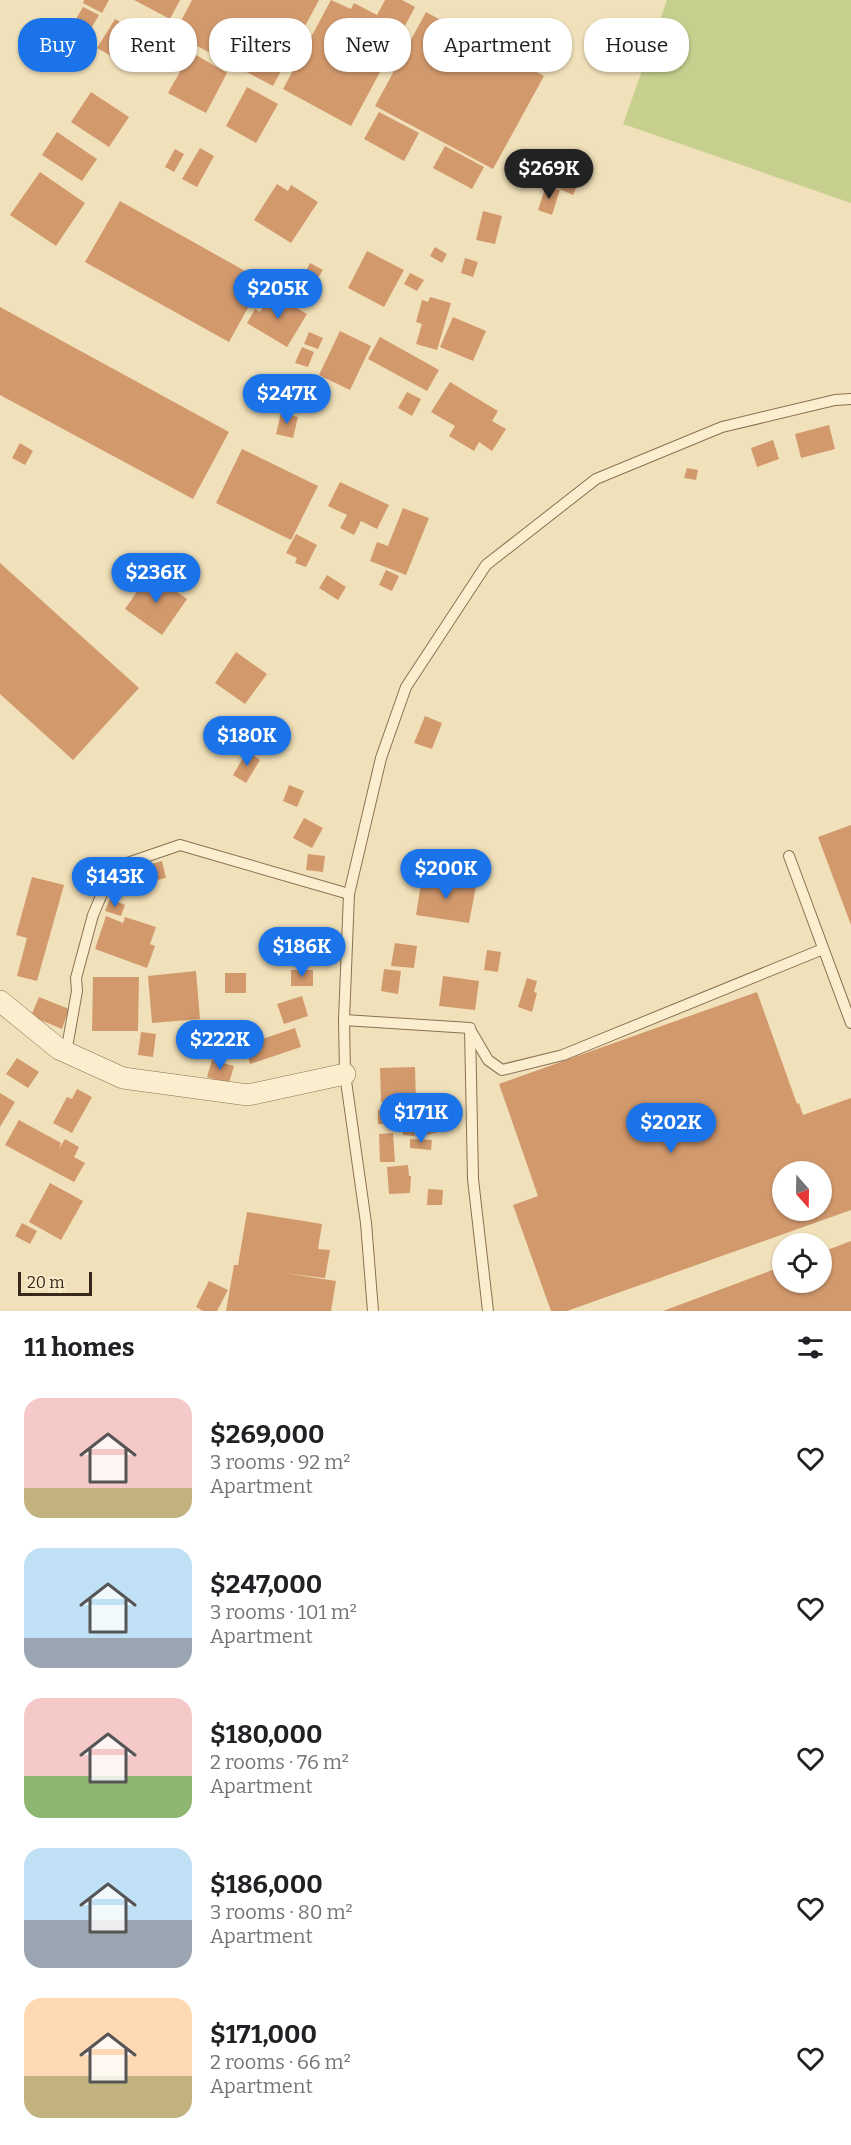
<!DOCTYPE html>
<meta charset="utf-8">
<style>
body{margin:0;font-family:Bitter,serif;background:#f6f6f6;color:#202124;height:100vh;display:flex;flex-direction:column;font-size:22px;white-space:nowrap}
*{box-sizing:border-box;margin:0}
p{font-size:20px;color:#757577}
.icon{flex:none;width:33px;height:33px;fill:none;stroke:currentColor;stroke-width:2;stroke-linecap:round;stroke-linejoin:round}
.map{position:relative;height:1311px;overflow:hidden}
.details{display:flex;flex-direction:column;background:#fff;flex:1}
.details>*{flex:none}
.guide{position:absolute;left:18px;top:18px;width:816px;height:54px;display:flex;gap:12px}
.needle{width:39px;rotate:160deg}
.tools{position:absolute;left:772px;top:1161px;display:grid;gap:12px}
.tools a{display:grid;place-items:center;width:60px;height:60px;border-radius:50%;background:#fff;box-shadow:0 2px 4px #0004;font-size:30px}
.scale{position:absolute;left:18px;bottom:15px;width:74px;box-sizing:border-box;padding-left:6px;border:3px solid #36281a;border-top:0;font-size:16px;line-height:21px;white-space:nowrap;color:#36281a;-webkit-text-stroke:4px #f8ebca;paint-order:stroke}
.price{position:absolute;translate:-50% -51px;padding:0 14px;border-radius:21px;background:#1a73e8;color:#fff;font-size:20px;line-height:39px;filter:drop-shadow(0 2px 3px #0008)}
.price::after{content:'';position:absolute;left:50%;top:36px;width:18px;height:14px;margin-left:-9px;background:inherit;clip-path:polygon(0 0,100% 0,50% 100%)}
.price.selected{background:#222;color:#fff}
ul{padding:0;list-style:none}
li{display:flex;align-items:center;gap:18px;height:150px;padding:0 24px}
li span{display:grid;place-items:center;flex:none;width:168px;height:120px;border-radius:18px;color:#555}
li>.icon{margin-inline-start:auto}
span .icon{width:72px;height:72px;fill:#fffc;stroke-width:1}
li b{font-size:26px}
h2{display:flex;justify-content:space-between;align-items:center;height:72px;padding:0 24px;font-size:26px}
.pill{padding:0 21px;border-radius:24px;background:#fff;box-shadow:0 2px 4px #0004;font-size:21px;line-height:54px}
.pill.selected{background:#1a73e8;color:#fff}
.map>svg:first-child{display:block}
</style>
<div class="map">
<svg width="851" height="1311" viewBox="0 0 851 1311">
<rect width="100%" height="100%" fill="#f1e1ba"/>
<polygon fill="#c6cf8e" points="667,0 851,0 851,203 623,124"/>
<g fill="#d2996d" fill-rule="evenodd">
<polygon points="84,0 109,0 102,13 83,3"/>
<polygon points="134,0 180,0 170,19"/>
<polygon points="192,0 319,0 273,86 174,34"/>
<polygon points="331,0 351,9 354,3 377,15 385,0 402,0 415,7 351,126 283,89"/>
<polygon points="83,7 99,15 92,27 76,19"/>
<polygon points="426,12 544,76 493,169 375,106"/>
<polygon points="115,19 152,40 134,69 97,48"/>
<polygon points="191,52 227,73 206,113 168,93"/>
<polygon points="247,87 278,104 256,143 226,126"/>
<polygon points="91,92 129,117 109,147 71,122"/>
<polygon points="379,112 419,133 404,161 364,139"/>
<polygon points="57,132 97,159 82,181 42,155"/>
<polygon points="445,146 484,167 472,189 433,168"/>
<polygon points="200,148 214,156 197,187 182,179"/>
<polygon points="175,149 184,154 174,172 165,167"/>
<polygon points="552,170 579,181 573,195 546,183"/>
<polygon points="40,172 85,203 56,246 10,215"/>
<polygon points="277,184 288,191 291,185 318,202 291,243 254,220"/>
<polygon points="546,186 560,190 552,215 538,210"/>
<polygon points="120,201 263,281 229,342 85,262"/>
<polygon points="483,211 502,216 495,244 476,240"/>
<polygon points="435,247 447,254 442,263 430,256"/>
<polygon points="367,251 404,270 384,307 348,288"/>
<polygon points="465,258 478,262 473,277 461,273"/>
<polygon points="310,263 323,270 315,283 303,277"/>
<polygon points="410,273 424,280 417,291 404,284"/>
<polygon points="272,293 307,314 287,347 247,323 255,309 260,312"/>
<polygon points="430,297 451,303 437,350 416,344 422,324 416,322 422,300 428,302"/>
<polygon points="0,307 229,432 193,499 0,395"/>
<polygon points="453,317 486,331 473,361 440,347"/>
<polygon points="340,331 371,346 350,390 319,375"/>
<polygon points="309,332 323,338 318,349 304,344"/>
<polygon points="380,337 439,370 427,391 368,359"/>
<polygon points="302,347 314,352 308,367 295,363"/>
<polygon points="450,382 498,411 492,421 506,429 492,451 479,442 474,451 449,436 455,426 431,412"/>
<polygon points="407,392 421,399 412,416 398,408"/>
<polygon points="281,413 298,417 293,438 276,434"/>
<polygon points="829,425 835,449 801,458 795,434"/>
<polygon points="773,440 779,459 757,467 751,448"/>
<polygon points="20,443 33,451 25,465 12,458"/>
<polygon points="242,449 318,486 291,540 216,503"/>
<polygon points="687,468 698,470 696,480 684,478"/>
<polygon points="340,482 389,505 377,529 361,521 354,535 340,528 347,515 328,506"/>
<polygon points="403,508 429,518 406,575 370,561 377,542 388,546"/>
<polygon points="296,534 317,545 306,567 295,563 297,558 286,553"/>
<polygon points="0,563 139,688 73,760 0,694"/>
<polygon points="386,570 399,576 392,591 379,585"/>
<polygon points="150,573 187,599 162,635 125,609"/>
<polygon points="327,575 346,587 338,600 319,588"/>
<polygon points="236,652 267,674 245,704 215,683"/>
<polygon points="425,716 442,723 432,749 414,743"/>
<polygon points="247,751 260,760 246,783 233,775"/>
<polygon points="289,785 304,791 297,807 283,801"/>
<polygon points="304,818 323,828 312,848 293,838"/>
<polygon points="851,825 851,925 818,837"/>
<polygon points="308,854 325,856 323,872 306,870"/>
<polygon points="162,861 166,878 152,881 148,865"/>
<polygon points="32,877 64,885 37,981 17,976 27,938 16,935"/>
<polygon points="422,877 476,886 469,923 416,915"/>
<polygon points="110,899 125,905 121,916 105,911"/>
<polygon points="106,916 123,923 125,917 156,927 150,944 155,946 147,968 95,949"/>
<polygon points="395,943 417,946 414,968 391,966"/>
<polygon points="487,950 501,952 498,972 484,970"/>
<polygon points="384,969 401,971 398,994 381,991"/>
<rect x="291" y="970" width="22" height="16"/>
<polygon points="196,971 200,1019 152,1023 148,976"/>
<rect x="225" y="973" width="21" height="20"/>
<polygon points="443,976 479,981 475,1010 439,1006"/>
<polygon points="93,977 139,977 138,1031 92,1031"/>
<polygon points="527,978 537,981 534,992 537,993 532,1012 518,1007"/>
<path d="M757 992 797 1104 799 1103 803 1115 851 1098V1210L567 1311H551L513 1205 538 1196 499 1084ZM783 1172H822V1210H783Z"/>
<polygon points="302,996 308,1016 284,1024 277,1004"/>
<polygon points="39,997 69,1009 62,1029 31,1016"/>
<polygon points="295,1028 301,1047 250,1064 244,1045"/>
<polygon points="141,1032 156,1034 153,1057 138,1055"/>
<polygon points="17,1058 39,1072 28,1088 6,1074"/>
<polygon points="212,1060 234,1066 229,1083 207,1077"/>
<polygon points="415,1067 416,1101 381,1102 380,1068"/>
<polygon points="77,1089 92,1097 72,1133 53,1123 67,1097 72,1099"/>
<polygon points="0,1093 15,1102 0,1127"/>
<polygon points="378,1110 392,1110 393,1124 378,1124"/>
<polygon points="434,1119 438,1132 427,1135 424,1123"/>
<polygon points="19,1120 61,1143 59,1149 65,1139 79,1147 74,1157 85,1163 74,1182 5,1145"/>
<polygon points="403,1124 416,1125 415,1136 403,1135"/>
<polygon points="393,1133 395,1162 380,1162 379,1134"/>
<polygon points="410,1139 432,1140 431,1150 410,1148"/>
<polygon points="408,1165 409,1176 411,1176 410,1193 389,1194 387,1167"/>
<polygon points="50,1183 83,1201 61,1240 29,1222"/>
<polygon points="428,1189 443,1190 442,1205 427,1205"/>
<polygon points="247,1212 322,1224 318,1249 330,1250 325,1278 284,1273 336,1281 331,1311 226,1311 234,1265 238,1265"/>
<polygon points="22,1223 37,1231 30,1244 15,1236"/>
<polygon points="851,1241 851,1311 663,1311 783,1266 783,1282 822,1282 822,1252"/>
<polygon points="209,1281 228,1290 217,1311 203,1311 196,1307"/>
</g>
<g fill="none" stroke-linecap="round" stroke-linejoin="round">
<g stroke="#897153" stroke-width="12">
<g id="service">
<polyline points="789,856 851,1023"/>
<polyline points="344,1020 470,1028 473,1179 488,1311"/>
<polyline points="471,1031 488,1060 502,1070 563,1055 823,949"/>
<polyline points="66,1053 77,991 76,978 93,915 113,868 180,845 349,894"/>
<polyline points="373,1311 366,1223 345,1074 344,1020 349,894 381,758 406,687 486,565 596,479 722,427 835,400 851,399"/>
</g>
</g>
<g stroke="#897153" stroke-width="22">
<polyline id="minor" points="0,1001 59,1049 123,1078 248,1095 345,1074"/>
</g>
<use href="#service" stroke="#fbeece" stroke-width="10"/>
<use href="#minor" stroke="#fbeece" stroke-width="21"/>
</g>
</svg>
<div class="tools">
<a><svg class="needle" viewBox="-14 -14 28 28"><path d="M0-13l5 13h-10z" fill="#e53935"/><path d="M0 13l5-13h-10z" fill="#757577"/></svg></a>
<a><svg class="icon" aria-label="locate" viewBox="0 0 24 24"><circle cx="12" cy="12" r="6"/><path d="M12 2v4M12 18v4M2 12h4M18 12h4"/></svg></a>
</div>
<div class="scale">20 m</div>
<b class="price selected" style="left:549px;top:200px">$269K</b>
<b class="price" style="left:278px;top:320px">$205K</b>
<b class="price" style="left:287px;top:425px">$247K</b>
<b class="price" style="left:156px;top:604px">$236K</b>
<b class="price" style="left:247px;top:767px">$180K</b>
<b class="price" style="left:446px;top:900px">$200K</b>
<b class="price" style="left:115px;top:908px">$143K</b>
<b class="price" style="left:302px;top:978px">$186K</b>
<b class="price" style="left:220px;top:1071px">$222K</b>
<b class="price" style="left:421px;top:1144px">$171K</b>
<b class="price" style="left:671px;top:1154px">$202K</b>
<div class="guide">
<a class="pill selected">Buy</a>
<a class="pill">Rent</a>
<a class="pill">Filters</a>
<a class="pill">New</a>
<a class="pill">Apartment</a>
<a class="pill">House</a>
</div>
</div>
<section class="details">
<h2>11 homes<svg class="icon" aria-label="filters" viewBox="0 0 24 24"><path d="M4 7h16M4 17h16"/><circle cx="9" cy="7" r="2"/><circle cx="15" cy="17" r="2"/></svg></h2>
<ul>
<li><span style="background:linear-gradient(#f6c9c9 75%,#c2b280 0)"><svg class="icon" aria-label="home" viewBox="0 0 24 24"><path d="M3 11l9-7 9 7M6 9v11h12V9"/></svg></span><div><b>$269,000</b><p>3 rooms · 92 m²</p><p>Apartment</p></div><svg class="icon" aria-label="heart" viewBox="0 0 24 24"><path d="M12 20l-8-8c-3-5 5-10 8-4 3-6 11-1 8 4z"/></svg></li>
<li><span style="background:linear-gradient(#bfe0f5 75%,#9aa5b1 0)"><svg class="icon" aria-label="home" viewBox="0 0 24 24"><path d="M3 11l9-7 9 7M6 9v11h12V9"/></svg></span><div><b>$247,000</b><p>3 rooms · 101 m²</p><p>Apartment</p></div><svg class="icon" aria-label="heart" viewBox="0 0 24 24"><path d="M12 20l-8-8c-3-5 5-10 8-4 3-6 11-1 8 4z"/></svg></li>
<li><span style="background:linear-gradient(#f6c9c9 65%,#8fb573 0)"><svg class="icon" aria-label="home" viewBox="0 0 24 24"><path d="M3 11l9-7 9 7M6 9v11h12V9"/></svg></span><div><b>$180,000</b><p>2 rooms · 76 m²</p><p>Apartment</p></div><svg class="icon" aria-label="heart" viewBox="0 0 24 24"><path d="M12 20l-8-8c-3-5 5-10 8-4 3-6 11-1 8 4z"/></svg></li>
<li><span style="background:linear-gradient(#bfe0f5 60%,#9aa5b1 0)"><svg class="icon" aria-label="home" viewBox="0 0 24 24"><path d="M3 11l9-7 9 7M6 9v11h12V9"/></svg></span><div><b>$186,000</b><p>3 rooms · 80 m²</p><p>Apartment</p></div><svg class="icon" aria-label="heart" viewBox="0 0 24 24"><path d="M12 20l-8-8c-3-5 5-10 8-4 3-6 11-1 8 4z"/></svg></li>
<li><span style="background:linear-gradient(#ffd9b3 65%,#c2b280 0)"><svg class="icon" aria-label="home" viewBox="0 0 24 24"><path d="M3 11l9-7 9 7M6 9v11h12V9"/></svg></span><div><b>$171,000</b><p>2 rooms · 66 m²</p><p>Apartment</p></div><svg class="icon" aria-label="heart" viewBox="0 0 24 24"><path d="M12 20l-8-8c-3-5 5-10 8-4 3-6 11-1 8 4z"/></svg></li>
</ul>
</section>
